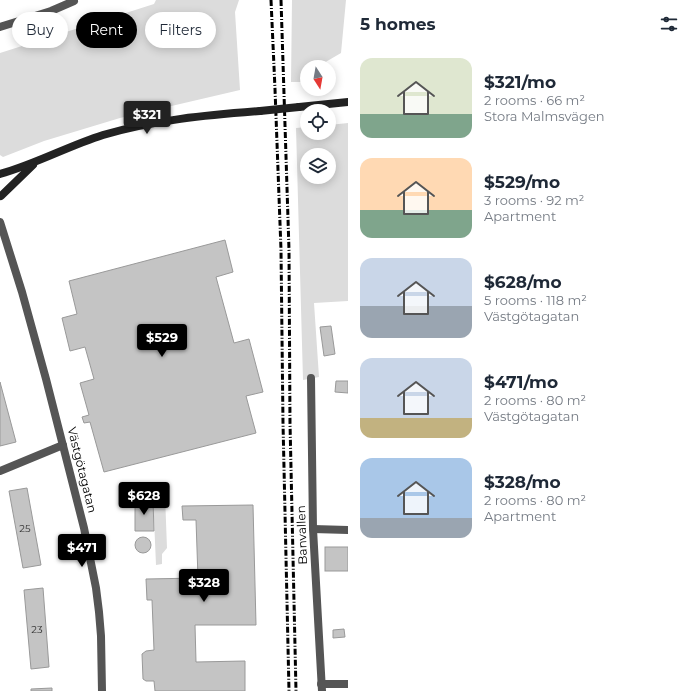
<!DOCTYPE html>
<meta charset="utf-8">
<style>
body{margin:0;font-family:Montserrat,sans-serif;background:#f2f2f3;color:#1f2937;height:100vh;display:flex;flex-direction:column;font-size:15px;white-space:nowrap}
*{box-sizing:border-box;margin:0}
p{font-size:13px;color:#747a83}
.icon{flex:none;width:22px;height:22px;fill:none;stroke:currentColor;stroke-width:2;stroke-linecap:round;stroke-linejoin:round}
.map{position:relative;flex:1;overflow:hidden}
.drawer{display:flex;flex-direction:column;background:#fff;width:344px}
.drawer>*{flex:none}
.hud{position:absolute;left:12px;top:12px;width:276px;height:36px;display:flex;gap:8px}
.needle{width:26px;rotate:169deg}
.fabs{position:absolute;left:300px;top:60px;display:grid;gap:8px}
.fabs a{display:grid;place-items:center;width:36px;height:36px;border-radius:50%;background:#fff;box-shadow:0 2px 10px #0003;font-size:20px}
.price{position:absolute;translate:-50% -34px;padding:0 9px;border-radius:4px;background:#000;color:#fff;font-size:13px;line-height:26px;filter:drop-shadow(0 1px 2px #0008)}
.price::after{content:'';position:absolute;left:50%;top:24px;width:12px;height:9px;margin-left:-6px;background:inherit;clip-path:polygon(0 0,100% 0,50% 100%)}
.price.active{background:#222;color:#fff}
ul{padding:0;list-style:none}
li{display:flex;align-items:center;gap:12px;height:100px;padding:0 12px}
li span{display:grid;place-items:center;flex:none;width:112px;height:80px;border-radius:12px;color:#555}
li>.icon{margin-inline-start:auto}
span .icon{width:48px;height:48px;fill:#fffc;stroke-width:1}
li b{font-size:17px}
h2{display:flex;justify-content:space-between;align-items:center;height:48px;padding:0 12px;font-size:17px}
.pill{padding:0 14px;border-radius:18px;background:#fff;box-shadow:0 2px 10px #0003;font-size:14px;line-height:36px}
.pill.active{background:#000;color:#fff}
main{display:flex;flex:1;min-height:0}
.map>svg:first-child{display:block}
</style>
<main>
<div class="map">
<svg width="348" height="691" viewBox="0 0 348 691">
<rect width="100%" height="100%" fill="#fff"/>
<g fill="#dcdcdc" fill-rule="evenodd">
<polygon points="156,0 239,0 235,12 240,90 120,118 44,141 3,157 0,155 0,53 154,4"/>
<polygon points="292,0 346,0 341,53 317,67 307,67 307,79 305,82 291,82"/>
<path d="M348 123V301L314 303 319 377 303 380 296 128 307 127V133H329V125ZM307 155H329V177H307Z"/>
<polygon points="153,495 165,495 167,548 162,554 162,564 156,565"/>
</g>
<g fill="#c4c4c4" stroke="#999">
<polygon points="225,240 233,272 216,277 234,343 249,339 263,392 246,396 256,433 104,472 90,422 84,423 82,417 89,415 80,383 94,379 85,347 70,351 62,318 77,314 69,281"/>
<polygon points="331,326 335,354 324,356 320,327"/>
<polygon points="336,381 348,381 348,393 335,392"/>
<polygon points="0,382 16,442 0,446"/>
<polygon points="27,488 41,565 23,568 9,491"/>
<polygon points="135,500 153,500 154,531 135,531"/>
<polygon points="253,505 256,625 195,625 196,662 245,661 245,691 155,691 154,681 146,681 143,679 142,654 146,651 154,650 152,600 147,600 146,579 198,578 196,520 183,520 182,506"/>
<circle cx="143" cy="545" r="8"/>
<rect x="325" y="547" width="23" height="24"/>
<polygon points="43,588 49,667 31,669 24,590"/>
<polygon points="344,629 345,637 333,638 333,630"/>
<polygon points="52,688 52,691 31,691 31,689"/>
</g>
<g fill="none" stroke-linecap="round" stroke-linejoin="round">
<g stroke="#555" stroke-width="8">
<polyline points="0,27 51,11 74,1 73,0"/>
<polyline points="0,222 22,292 46,379 84,528 96,588 99,612 101,636 102,691"/>
<polyline points="311,378 313,529 322,691"/>
<polyline points="0,471 63,445"/>
<polyline points="313,529 348,530"/>
<polyline points="321,684 348,684"/>
</g>
<g stroke="#222" stroke-width="8">
<polyline points="299,107 348,102"/>
<path d="M0 174C36 164 68 146 103 135 154 120 207 115 260 111"/>
<polyline points="1,196 33,165"/>
</g>
<g stroke="#000" stroke-width="3" stroke-dasharray="6 2 1 2" stroke-linecap="butt">
<polyline points="271,0 275,89 281,250 283,423 289,691"/>
<polyline points="281,0 289,250 290,423 296,691"/>
</g>
<polyline stroke="#222" stroke-width="8" points="260,111 299,107"/>
</g>
<g text-anchor="middle" stroke-width="3" stroke-linejoin="round" paint-order="stroke">
<g font-size="10" fill="#313131">
<text x="25" y="532">25</text>
<text x="37" y="633">23</text>
</g>
<g font-size="12" fill="#000" stroke="#fff">
<text transform="translate(82 470) rotate(76)" y="4">Västgötagatan</text>
<text transform="translate(302 535) rotate(-92)" y="4">Banvallen</text>
</g>
</g>
</svg>
<div class="fabs">
<a><svg class="needle" viewBox="-14 -14 28 28"><path d="M0-13l5 13h-10z" fill="#e53935"/><path d="M0 13l5-13h-10z" fill="#747a83"/></svg></a>
<a><svg class="icon" aria-label="locate" viewBox="0 0 24 24"><circle cx="12" cy="12" r="6"/><path d="M12 2v4M12 18v4M2 12h4M18 12h4"/></svg></a>
<a><svg class="icon" aria-label="layers" viewBox="0 0 24 24"><path d="M12 4l9 5-9 5-9-5zM3 14l9 5 9-5"/></svg></a>
</div>
<b class="price active" style="left:147px;top:135px">$321</b>
<b class="price" style="left:162px;top:358px">$529</b>
<b class="price" style="left:144px;top:516px">$628</b>
<b class="price" style="left:82px;top:568px">$471</b>
<b class="price" style="left:204px;top:603px">$328</b>
<div class="hud">
<a class="pill">Buy</a>
<a class="pill active">Rent</a>
<a class="pill">Filters</a>
</div>
</div>
<section class="drawer">
<h2>5 homes<svg class="icon" aria-label="filters" viewBox="0 0 24 24"><path d="M4 7h16M4 17h16"/><circle cx="9" cy="7" r="2"/><circle cx="15" cy="17" r="2"/></svg></h2>
<ul>
<li><span style="background:linear-gradient(#dfe7d0 70%,#7fa58c 0)"><svg class="icon" aria-label="home" viewBox="0 0 24 24"><path d="M3 11l9-7 9 7M6 9v11h12V9"/></svg></span><div><b>$321/mo</b><p>2 rooms · 66 m²</p><p>Stora Malmsvägen</p></div></li>
<li><span style="background:linear-gradient(#ffd9b3 65%,#7fa58c 0)"><svg class="icon" aria-label="home" viewBox="0 0 24 24"><path d="M3 11l9-7 9 7M6 9v11h12V9"/></svg></span><div><b>$529/mo</b><p>3 rooms · 92 m²</p><p>Apartment</p></div></li>
<li><span style="background:linear-gradient(#c9d6e8 60%,#9aa5b1 0)"><svg class="icon" aria-label="home" viewBox="0 0 24 24"><path d="M3 11l9-7 9 7M6 9v11h12V9"/></svg></span><div><b>$628/mo</b><p>5 rooms · 118 m²</p><p>Västgötagatan</p></div></li>
<li><span style="background:linear-gradient(#c9d6e8 75%,#c2b280 0)"><svg class="icon" aria-label="home" viewBox="0 0 24 24"><path d="M3 11l9-7 9 7M6 9v11h12V9"/></svg></span><div><b>$471/mo</b><p>2 rooms · 80 m²</p><p>Västgötagatan</p></div></li>
<li><span style="background:linear-gradient(#a9c7e8 75%,#9aa5b1 0)"><svg class="icon" aria-label="home" viewBox="0 0 24 24"><path d="M3 11l9-7 9 7M6 9v11h12V9"/></svg></span><div><b>$328/mo</b><p>2 rooms · 80 m²</p><p>Apartment</p></div></li>
</ul>
</section>
</main>
